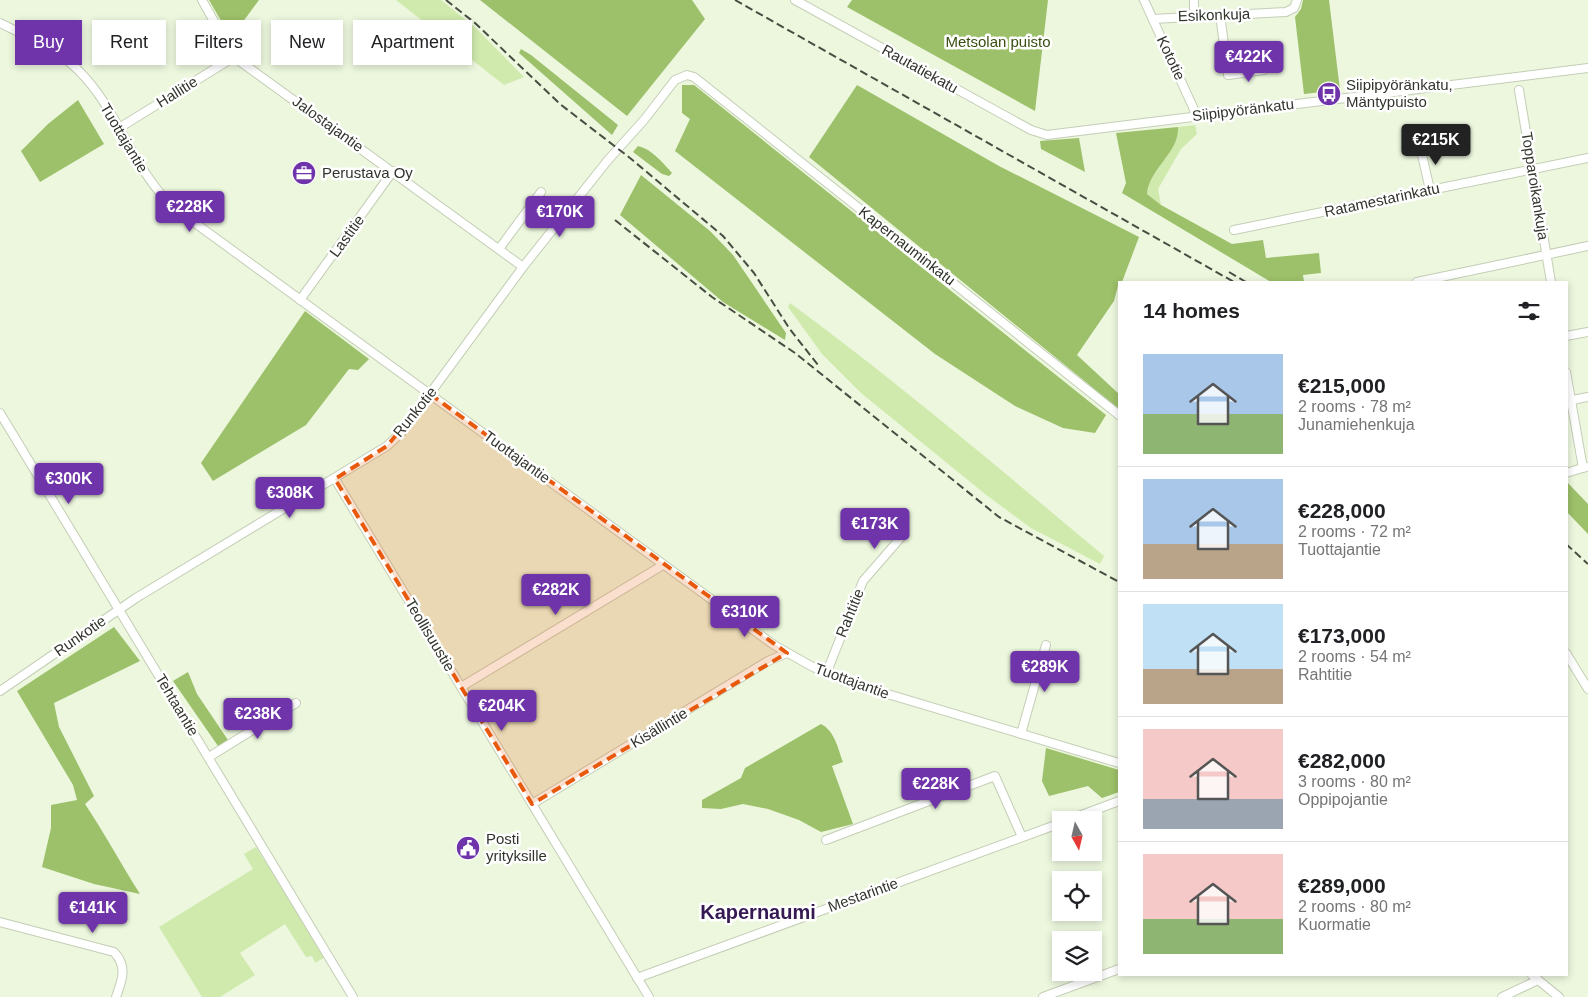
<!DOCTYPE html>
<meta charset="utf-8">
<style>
body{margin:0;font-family:Arial,sans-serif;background:#f6f6f6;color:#202124;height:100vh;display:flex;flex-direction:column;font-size:19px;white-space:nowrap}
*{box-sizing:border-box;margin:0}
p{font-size:16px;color:#757577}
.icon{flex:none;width:28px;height:28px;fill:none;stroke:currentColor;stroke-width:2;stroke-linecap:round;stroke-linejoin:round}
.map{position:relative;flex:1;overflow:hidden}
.details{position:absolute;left:1118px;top:281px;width:450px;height:695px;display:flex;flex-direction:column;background:#fff;border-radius:0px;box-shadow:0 2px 8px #0003}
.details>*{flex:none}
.banner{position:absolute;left:15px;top:20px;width:475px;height:45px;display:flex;gap:10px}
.needle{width:32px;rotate:172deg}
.tools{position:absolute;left:1052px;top:811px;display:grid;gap:10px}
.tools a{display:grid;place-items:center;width:50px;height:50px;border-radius:0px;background:#fff;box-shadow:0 2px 8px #0003;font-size:25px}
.price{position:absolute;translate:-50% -42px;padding:0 11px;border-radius:5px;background:#6f34aa;color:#fff;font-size:16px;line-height:32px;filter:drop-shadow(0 1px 2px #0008)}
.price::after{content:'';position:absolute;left:50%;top:30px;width:15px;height:11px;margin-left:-8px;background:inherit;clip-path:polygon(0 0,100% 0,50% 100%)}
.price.selected{background:#222;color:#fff}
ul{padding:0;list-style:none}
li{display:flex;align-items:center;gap:15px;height:125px;padding:0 25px}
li+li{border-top:1px solid #e0e0e0}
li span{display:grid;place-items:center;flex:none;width:140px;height:100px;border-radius:0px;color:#555}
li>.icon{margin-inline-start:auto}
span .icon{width:60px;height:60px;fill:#fffc;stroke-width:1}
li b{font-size:21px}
h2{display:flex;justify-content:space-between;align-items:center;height:60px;padding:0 25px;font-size:21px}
.chip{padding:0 18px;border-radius:0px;background:#fff;box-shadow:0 2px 8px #0003;font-size:18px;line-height:45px}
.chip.selected{background:#6f34aa;color:#fff}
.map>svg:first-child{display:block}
</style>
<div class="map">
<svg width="1588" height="997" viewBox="0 0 1588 997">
<rect width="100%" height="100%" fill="#ecf7de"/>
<g fill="#d0eaad">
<polygon points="396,0 441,0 476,28 524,77 504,85"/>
<path d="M1195 125 1197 134 1181 149 1158 189 1161 205 1147 194C1149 170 1180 151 1178 127Z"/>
<path d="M790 303C899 383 1001 470 1104 556L1100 564 1031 528 985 494 861 393 822 354 788 307Z"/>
<polygon points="256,847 325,957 315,963 312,956 306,957 285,924 240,953 255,975 220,997 202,997 159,927 253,869 244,854"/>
</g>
<g fill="#9dc06a">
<polygon points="209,0 259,0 231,38"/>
<polygon points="480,0 692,0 705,19 627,116"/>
<polygon points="852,0 1048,0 1035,111 847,7"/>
<polygon points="1303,0 1329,0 1340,90 1304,94 1295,17 1301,9"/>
<polygon points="521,49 531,55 618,125 612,135 519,53"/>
<polygon points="682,85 694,85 1106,415 1095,433 1063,428 1015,406 935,354 675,151 690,119 682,113"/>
<polygon points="857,85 999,166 1139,237 1122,282 1119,282 1114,301 1077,355 1119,394 1119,409 809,157"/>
<polygon points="78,100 104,144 40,182 21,151 48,124"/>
<path d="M1178 127C1180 152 1149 169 1147 194L1161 205 1232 244 1263 240 1266 258 1319 253 1321 273 1303 275 1304 282H1271L1122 193 1126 183 1116 133Z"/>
<polygon points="1079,138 1085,172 1041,149 1040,141"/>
<path d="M638 146C653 150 662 162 672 173L669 176 662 174 633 152Z"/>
<polygon points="641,175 710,231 733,255 786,333 785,340 723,302 620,215"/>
<polygon points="305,311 369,359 358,370 349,369 306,425 213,481 201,463"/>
<polygon points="1566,481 1588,504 1588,534 1566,511"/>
<path d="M114 627 140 661 54 703 59 727 94 796 85 804C105 834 121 864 140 894L94 884 42 867 51 828V805L77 800 73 785 17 691Z"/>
<polygon points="188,672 197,694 228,740 218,746 173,681"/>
<path d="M821 724C835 731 838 749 843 762L832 766 853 824 821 832 799 820 768 809 743 804 721 809 702 808V800L741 778 745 768Z"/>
<polygon points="1046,748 1119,770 1119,792 1102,798 1088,786 1049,796 1042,781"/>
</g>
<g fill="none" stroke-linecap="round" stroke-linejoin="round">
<g stroke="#c3ceb6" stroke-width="10">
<g id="minor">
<polyline points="202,0 234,57 523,267"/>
<polyline points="795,0 1031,130 1047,135 1588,68"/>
<polyline points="1144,0 1197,116"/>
<polyline points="1194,0 1194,16"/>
<polyline points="1220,14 1228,75 1264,70 1261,49 1225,54"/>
<polyline points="1153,19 1286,12 1294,8 1297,0"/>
<path d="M0 23C26 36 57 49 78 70 118 109 132 168 173 207L774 645 811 666 844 681 1119 763"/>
<polyline points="1519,90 1551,282"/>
<polyline points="119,128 234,57"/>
<polyline points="1420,146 1430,190"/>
<polyline points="1234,230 1588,158"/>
<polyline points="499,249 541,192"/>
<polyline points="1417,282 1588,246"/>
<polyline points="300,300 393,171"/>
<polyline points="1566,336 1588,332"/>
<polyline points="1566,372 1583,468"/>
<polyline points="1568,401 1588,397"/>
<polyline points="0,413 353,997"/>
<polyline points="1566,473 1586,467"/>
<polyline points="335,479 649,997"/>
<polyline points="1566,653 1588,689"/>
<polyline points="826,674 863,581 903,535"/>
<polyline points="461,687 663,565"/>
<polyline points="0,691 136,598 387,446 401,433 523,267 608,160 644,120 675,80 687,75 694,77 1119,415"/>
<polyline points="1021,734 1046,645"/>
<polyline points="209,757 296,703"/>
<polyline points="532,804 768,661 787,653"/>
<polyline points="1068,820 1119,801"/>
<polyline points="826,840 995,776 1022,837"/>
<path d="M0 922 114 952C128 967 122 980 116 997"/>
<polyline points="1532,975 1559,997"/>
<polyline points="637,978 1061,823"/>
<polyline points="1043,997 1119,969"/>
<polyline points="1502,997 1538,980"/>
</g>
</g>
<use href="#minor" stroke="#fff" stroke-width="8"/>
<g stroke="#484d42" stroke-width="2" stroke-dasharray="8 4" stroke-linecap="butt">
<polyline points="446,0 475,23 560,104 630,158 723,236 754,273 789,328 818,365"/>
<polyline points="735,0 1234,282"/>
<polyline points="615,220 712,297 795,353 999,517 1119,582"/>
<polyline points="1229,272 1246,282"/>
<polyline points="1566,544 1588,564"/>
</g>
</g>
<path fill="#e8590c" fill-opacity="0.2" stroke="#e8590c" stroke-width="4" stroke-dasharray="10 6" stroke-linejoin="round" d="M430 394 787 653 532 804 335 479 387 446Z"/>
<defs>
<g id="bus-disc" transform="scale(1.25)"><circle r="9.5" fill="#6f34aa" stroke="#fff"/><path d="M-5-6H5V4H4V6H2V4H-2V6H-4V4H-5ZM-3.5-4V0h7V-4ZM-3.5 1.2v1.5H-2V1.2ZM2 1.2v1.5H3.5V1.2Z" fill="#fff"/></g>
<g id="office-disc" transform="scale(1.25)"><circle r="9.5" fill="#6f34aa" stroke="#fff"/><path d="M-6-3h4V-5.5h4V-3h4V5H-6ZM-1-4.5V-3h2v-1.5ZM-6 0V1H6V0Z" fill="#fff"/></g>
<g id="civic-disc" transform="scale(1.25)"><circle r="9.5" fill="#6f34aa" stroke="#fff"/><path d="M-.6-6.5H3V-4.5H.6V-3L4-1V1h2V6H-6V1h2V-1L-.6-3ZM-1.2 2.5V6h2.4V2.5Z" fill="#fff"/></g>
</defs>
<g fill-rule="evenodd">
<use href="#bus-disc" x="1329" y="94"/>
<use href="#office-disc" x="304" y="173"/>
<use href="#civic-disc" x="468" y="848"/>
</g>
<g text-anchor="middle" stroke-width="5" stroke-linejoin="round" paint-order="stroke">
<g font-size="15" fill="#31352c" stroke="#fff">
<text transform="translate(1214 15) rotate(-2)" y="5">Esikonkuja</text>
<text transform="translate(1171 58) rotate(65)" y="5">Kototie</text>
<text transform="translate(920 69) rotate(29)" y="5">Rautatiekatu</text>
<text transform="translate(177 92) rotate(-32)" y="5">Hallitie</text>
<text transform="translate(1243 110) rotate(-7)" y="5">Siipipyöränkatu</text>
<text transform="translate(328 124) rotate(36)" y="5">Jalostajantie</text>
<text transform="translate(124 138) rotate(59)" y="5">Tuottajantie</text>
<text transform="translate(1535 186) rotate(81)" y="5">Topparoikankuja</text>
<text transform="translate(1382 200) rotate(-12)" y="5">Ratamestarinkatu</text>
<text transform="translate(347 236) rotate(-54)" y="5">Lastitie</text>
<text transform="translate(907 246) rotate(38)" y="5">Kapernauminkatu</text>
<text transform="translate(415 412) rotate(-51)" y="5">Runkotie</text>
<text transform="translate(517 457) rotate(36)" y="5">Tuottajantie</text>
<text transform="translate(850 613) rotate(-68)" y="5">Rahtitie</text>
<text transform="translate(430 635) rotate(59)" y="5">Teollisuustie</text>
<text transform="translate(80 636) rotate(-35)" y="5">Runkotie</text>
<text transform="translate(852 681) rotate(20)" y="5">Tuottajantie</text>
<text transform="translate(177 705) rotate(59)" y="5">Tehtaantie</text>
<text transform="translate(659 728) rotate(-31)" y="5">Kisällintie</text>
<text transform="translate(863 895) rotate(-20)" y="5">Mestarintie</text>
</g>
<g font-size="15" fill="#384e0f" stroke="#fff">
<text x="998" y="47">Metsolan puisto</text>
</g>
<g font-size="15" fill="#31352c" stroke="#fff" text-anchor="start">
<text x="1346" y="90">Siipipyöränkatu,<tspan x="1346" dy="17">Mäntypuisto</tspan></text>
<text x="322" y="178">Perustava Oy</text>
<text x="486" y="844">Posti<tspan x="486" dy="17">yrityksille</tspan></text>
</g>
<g font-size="20" font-weight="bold" fill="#351952" stroke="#fff">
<text x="758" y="919">Kapernaumi</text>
</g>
</g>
</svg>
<div class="tools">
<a><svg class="needle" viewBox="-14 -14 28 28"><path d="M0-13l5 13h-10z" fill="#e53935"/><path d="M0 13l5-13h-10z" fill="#757577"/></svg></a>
<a><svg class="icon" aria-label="locate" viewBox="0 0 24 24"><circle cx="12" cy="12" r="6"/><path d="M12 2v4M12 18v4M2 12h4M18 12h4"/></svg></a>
<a><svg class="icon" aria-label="layers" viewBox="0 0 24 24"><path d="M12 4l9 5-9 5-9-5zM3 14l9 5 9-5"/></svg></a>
</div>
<b class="price" style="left:1249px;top:83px">€422K</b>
<b class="price selected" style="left:1436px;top:166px">€215K</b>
<b class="price" style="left:190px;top:233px">€228K</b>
<b class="price" style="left:560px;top:238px">€170K</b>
<b class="price" style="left:69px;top:505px">€300K</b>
<b class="price" style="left:290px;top:519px">€308K</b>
<b class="price" style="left:875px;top:550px">€173K</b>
<b class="price" style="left:556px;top:616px">€282K</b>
<b class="price" style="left:745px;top:638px">€310K</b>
<b class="price" style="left:1045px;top:693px">€289K</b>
<b class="price" style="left:502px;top:732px">€204K</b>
<b class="price" style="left:258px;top:740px">€238K</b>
<b class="price" style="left:936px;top:810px">€228K</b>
<b class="price" style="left:93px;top:934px">€141K</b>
<div class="banner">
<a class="chip selected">Buy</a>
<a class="chip">Rent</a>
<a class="chip">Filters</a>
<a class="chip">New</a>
<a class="chip">Apartment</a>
</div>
<section class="details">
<h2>14 homes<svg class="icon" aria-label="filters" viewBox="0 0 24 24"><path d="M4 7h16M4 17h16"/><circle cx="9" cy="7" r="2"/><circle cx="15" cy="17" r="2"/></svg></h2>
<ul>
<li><span style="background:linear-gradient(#a9c7e8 60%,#8fb573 0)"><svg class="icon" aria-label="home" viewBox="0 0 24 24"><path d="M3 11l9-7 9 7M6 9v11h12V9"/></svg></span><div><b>€215,000</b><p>2 rooms · 78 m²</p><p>Junamiehenkuja</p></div></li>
<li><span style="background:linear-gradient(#a9c7e8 65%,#b9a48a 0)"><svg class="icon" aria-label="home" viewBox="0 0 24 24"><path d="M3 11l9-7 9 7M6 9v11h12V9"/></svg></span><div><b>€228,000</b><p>2 rooms · 72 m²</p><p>Tuottajantie</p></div></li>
<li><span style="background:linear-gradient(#bfe0f5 65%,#b9a48a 0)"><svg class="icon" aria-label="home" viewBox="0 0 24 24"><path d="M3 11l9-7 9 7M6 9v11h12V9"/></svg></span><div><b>€173,000</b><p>2 rooms · 54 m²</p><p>Rahtitie</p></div></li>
<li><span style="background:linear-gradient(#f6c9c9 70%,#9aa5b1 0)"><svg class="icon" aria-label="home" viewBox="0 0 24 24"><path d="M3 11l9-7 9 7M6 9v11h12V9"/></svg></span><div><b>€282,000</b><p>3 rooms · 80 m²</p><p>Oppipojantie</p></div></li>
<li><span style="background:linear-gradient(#f6c9c9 65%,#8fb573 0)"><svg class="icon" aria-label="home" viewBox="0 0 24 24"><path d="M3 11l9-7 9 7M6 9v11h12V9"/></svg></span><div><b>€289,000</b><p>2 rooms · 80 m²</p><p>Kuormatie</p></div></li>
</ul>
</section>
</div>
